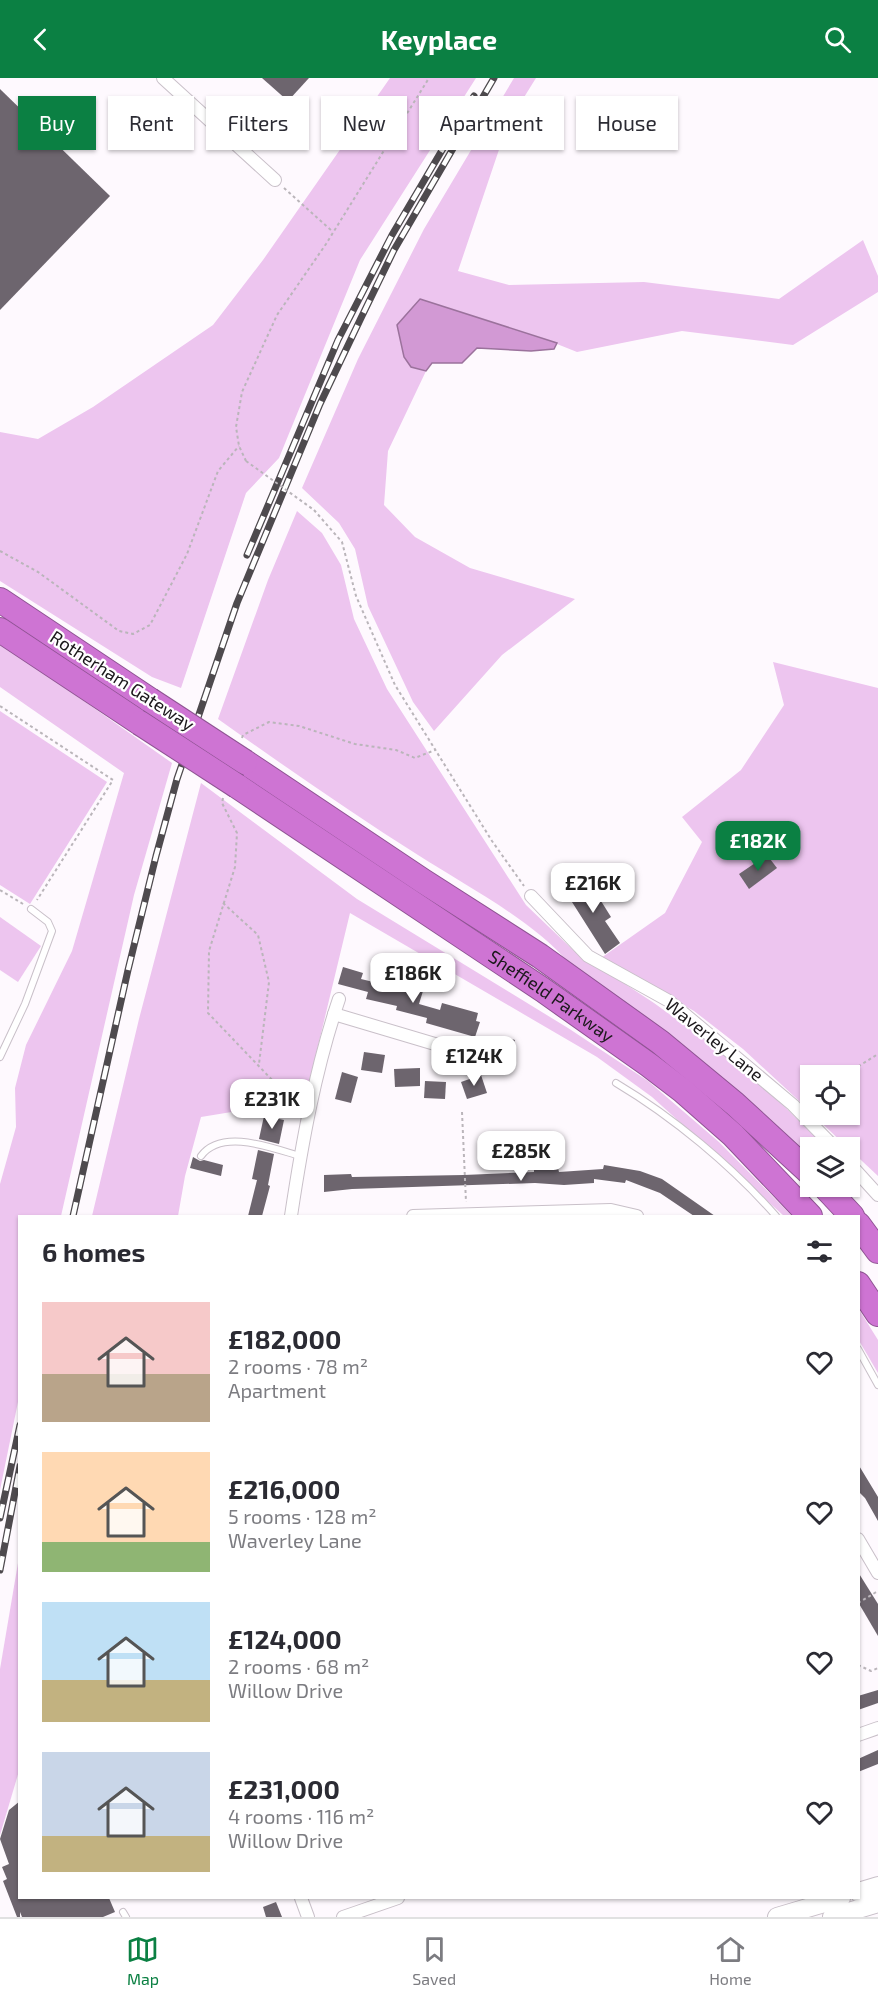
<!DOCTYPE html>
<meta charset="utf-8">
<style>
body{margin:0;font-family:"Exo 2",sans-serif;background:#f7f7f7;color:#2b2b33;height:100vh;display:flex;flex-direction:column;font-size:22px;white-space:nowrap}
*{box-sizing:border-box;margin:0}
p{font-size:20px;color:#7c7c81}
.icon{flex:none;width:33px;height:33px;fill:none;stroke:currentColor;stroke-width:2;stroke-linecap:round;stroke-linejoin:round}
.map{position:relative;flex:1;overflow:hidden}
.sheet{position:absolute;left:18px;top:1137px;width:842px;height:684px;display:flex;flex-direction:column;background:#fff;border-radius:0px;box-shadow:0 2px 4px #0004}
.sheet>*{flex:none}
.guide{position:absolute;left:18px;top:18px;width:843px;height:54px;display:flex;gap:12px}
.fabs{position:absolute;left:800px;top:987px;display:grid;gap:12px}
.fabs a{display:grid;place-items:center;width:60px;height:60px;border-radius:0px;background:#fff;box-shadow:0 2px 4px #0004;font-size:30px}
.price{position:absolute;translate:-50% -51px;padding:0 14px;border-radius:12px;background:#fff;color:#222;font-size:20px;line-height:39px;filter:drop-shadow(0 2px 3px #0008)}
.price::after{content:'';position:absolute;left:50%;top:36px;width:18px;height:14px;margin-left:-9px;background:inherit;clip-path:polygon(0 0,100% 0,50% 100%)}
.price.on{background:#0b8043;color:#fff}
ul{padding:0;list-style:none}
li{display:flex;align-items:center;gap:18px;height:150px;padding:0 24px}
li span{display:grid;place-items:center;flex:none;width:168px;height:120px;border-radius:0px;color:#555}
li>.icon{margin-inline-start:auto}
span .icon{width:72px;height:72px;fill:#fffc;stroke-width:1}
li b{font-size:26px}
h2{display:flex;justify-content:space-between;align-items:center;height:72px;padding:0 24px;font-size:26px}
.chip{padding:0 21px;border-radius:0px;background:#fff;box-shadow:0 2px 4px #0004;font-size:21px;line-height:54px}
.chip.on{background:#0b8043;color:#fff}
header{display:flex;justify-content:space-between;align-items:center;height:78px;padding:0 24px;background:#0b8043;color:#fff;font-size:27px;font-weight:700}
.tab-bar{display:flex;justify-content:space-around;align-items:center;height:84px;border-top:2px solid #e1e1e2;background:#fff;font-size:16px;color:#7c7c81}
.tab-bar a{display:grid;justify-items:center;gap:3px}
.tab-bar .on{color:#0b8043}
.map>svg:first-child{display:block}
</style>
<header><svg class="icon" aria-label="back" viewBox="0 0 24 24"><path d="M15 5l-7 7 7 7"/></svg>Keyplace<svg class="icon" aria-label="search" viewBox="0 0 24 24"><circle cx="10" cy="10" r="6"/><path d="M15 15l6 6"/></svg></header>
<div class="map">
<svg width="878" height="1839" viewBox="0 0 878 1839">
<rect width="100%" height="100%" fill="#fef9fe"/>
<g fill="#edc5ef">
<polygon points="390,0 476,0 360,182 279,380 246,415 181,610 152,599 0,503 0,354 38,361 93,329 213,247 263,182"/>
<polygon points="514,0 536,0 508,45 458,193 509,207 644,204 779,221 863,162 878,198 878,214 793,267 682,253 577,274 542,260 420,221 411,289 426,293 388,373 384,427 415,459 470,490 575,521 502,577 434,653 413,624 368,528 355,471 339,445 302,410 358,281 424,151"/>
<path d="M297 433 322 455 341 487 354 541 387 611 526 827 573 872 654 925 716 970 785 1029 825 1069 810 1070V1078L749 1027 569 885C531 841 466 808 418 777 350 734 284 688 218 641L268 502Z"/>
<polygon points="0,564 172,685 134,817 61,1138 20,1138 19,1319 0,1412 0,1106 16,1049 15,1010 26,967 72,873 124,695 0,609"/>
<polygon points="773,584 878,610 878,1098 813,1037 849,1036 849,998 810,998 810,1033 743,971 694,933 601,880 665,835 702,764 682,739 741,692 784,627"/>
<polygon points="0,633 107,704 30,826 0,807"/>
<polygon points="201,705 357,821 568,950 648,1003 719,1064 792,1138 784,1138 652,1019 597,979 350,835 305,1022 201,1039 185,1098 178,1138 92,1138 139,941"/>
<polygon points="0,839 41,868 18,904 0,892"/>
<polygon points="858,1230 878,1262 878,1295 858,1261"/>
<polygon points="19,1479 19,1693 0,1757 0,1591"/>
</g>
<polygon fill="#d299d4" stroke="#9b729c" stroke-width="1.5" points="420,221 557,265 554,271 531,273 477,270 462,285 432,285 426,293 411,289 404,279 397,247"/>
<g fill="#6d656e">
<polygon points="262,0 309,0 288,23"/>
<polygon points="0,11 110,118 0,232"/>
<polygon points="767,777 777,790 749,811 739,796"/>
<polygon points="586,799 611,839 605,843 620,865 605,876 565,813"/>
<polygon points="343,889 363,895 361,901 402,911 402,907 423,913 419,926 440,932 442,925 478,935 476,943 480,944 475,959 426,945 427,940 396,932 397,928 366,921 368,914 338,906"/>
<polygon points="502,958 515,962 505,996 488,992 495,966 499,967"/>
<polygon points="364,974 385,977 382,995 361,992"/>
<polygon points="420,990 420,1008 395,1009 394,991"/>
<polygon points="342,994 358,999 351,1025 335,1021"/>
<polygon points="481,997 487,1015 467,1021 461,1004"/>
<polygon points="425,1003 446,1004 445,1021 424,1020"/>
<polygon points="264,1038 284,1042 279,1066 259,1061"/>
<polygon points="258,1072 274,1076 268,1107 270,1108 262,1138 248,1138 257,1102 252,1101"/>
<polygon points="193,1079 200,1083 204,1082 223,1087 221,1098 190,1090"/>
<polygon points="604,1087 640,1093 662,1101 715,1138 694,1138 660,1115 626,1102 625,1105 594,1101 594,1105 564,1107 535,1105 352,1111 324,1114 324,1097 351,1096 352,1099 464,1097 534,1094 534,1091 558,1090 559,1094 603,1091"/>
<polygon points="858,1386 878,1419 878,1443 865,1420 858,1413"/>
<polygon points="858,1494 878,1526 878,1558 858,1524"/>
<polygon points="878,1612 878,1625 858,1632 858,1618"/>
<polygon points="878,1672 878,1686 858,1694 858,1681"/>
<polygon points="20,1723 20,1820 109,1820 115,1834 103,1839 22,1839 20,1834 20,1839 17,1839 3,1803 7,1801 2,1789 9,1786 0,1761 9,1732"/>
<polygon points="276,1824 282,1839 266,1839 263,1829"/>
</g>
<g fill="none" stroke-linecap="round" stroke-linejoin="round">
<g stroke="#c9c0c9" stroke-width="8">
<g id="lane">
<polyline points="0,979 25,926 52,853 48,844 31,831"/>
<path d="M616 1005C673 1039 732 1088 776 1138"/>
<path d="M201 1078C222 1050 272 1070 300 1078"/>
<polyline points="858,1271 878,1307"/>
<polyline points="123,1834 126,1839"/>
</g>
</g>
<g stroke="#c9c0c9" stroke-width="14">
<g id="street">
<polyline points="163,0 275,102"/>
<polyline points="531,818 588,878 669,923 793,1027 835,1070"/>
<polyline points="334,936 455,972"/>
<polyline points="849,1085 878,1117"/>
<path d="M291 1138C302 1065 315 992 339 921"/>
<polyline points="413,1138 611,1132 637,1138"/>
<polyline points="858,1461 878,1495"/>
<polyline points="858,1657 878,1650"/>
<polyline points="301,1820 308,1839"/>
<polyline points="343,1839 398,1820"/>
</g>
</g>
<g stroke="#c9c0c9" stroke-width="20">
<g id="secondary">
<polyline points="858,1814 878,1808"/>
<polyline points="777,1839 841,1820"/>
<polyline points="832,1839 878,1825"/>
</g>
</g>
<g stroke="#8f5493" stroke-width="26">
<g id="highway">
<polyline points="0,522 150,622"/>
<polyline points="0,552 140,645"/>
<polyline points="245,684 423,803 540,878 660,964 735,1026 810,1095"/>
<path id="s1" d="M237 708 543 912 649 987 683 1013 733 1057 810 1138"/>
<polyline points="824,1108 852,1138"/>
<polyline points="858,1146 878,1173"/>
<polyline points="858,1206 878,1236"/>
</g>
</g>
<g stroke="#bab5ba" stroke-width="2" stroke-dasharray="3 3" stroke-linecap="butt">
<polyline points="284,110 333,154"/>
<polyline points="246,383 239,368 236,349 242,314 277,237 326,166 429,0"/>
<polyline points="314,432 342,464 356,518 395,607 492,763 524,808"/>
<polyline points="0,473 38,494 119,553 133,556 150,547 187,476 218,393 239,368"/>
<polyline points="0,628 113,702 37,822"/>
<polyline points="242,660 243,657 269,644 299,648 355,666 396,672 415,680 435,672"/>
<polyline points="223,720 222,725 237,755 235,789 209,873 208,935 297,1028"/>
<polyline points="0,812 23,826"/>
<polyline points="223,825 258,857 269,904 259,986"/>
<polyline points="843,998 878,976"/>
<polyline points="462,1034 466,1124"/>
<polyline points="858,1525 878,1513"/>
<polyline points="858,1587 871,1593 878,1590"/>
</g>
<use href="#lane" stroke="#fff" stroke-width="6"/>
<use href="#street" stroke="#fff" stroke-width="12"/>
<use href="#secondary" stroke="#fff" stroke-width="18"/>
<use href="#highway" stroke="#ce74d3" stroke-width="24"/>
<g stroke="#4e4a4e" stroke-width="7">
<g id="rail">
<polyline points="247,477 338,262 392,157 474,18"/>
<polyline points="73,1138 128,892 156,778 177,701 237,525 320,326 361,240 394,172 494,0"/>
<polyline points="0,1440 20,1347"/>
<polyline points="0,1492 20,1388"/>
</g>
</g>
<use href="#rail" stroke="#fff" stroke-width="4.5" stroke-dasharray="14" stroke-linecap="butt"/>
<g stroke="#8f5493" stroke-width="26" stroke-linecap="butt">
<g id="highway-bridge">
<polyline points="150,622 245,684"/>
<polyline points="140,645 237,708"/>
</g>
</g>
<polyline stroke="#bab5ba" stroke-width="2" stroke-dasharray="3 3" stroke-linecap="butt" points="246,383 314,432"/>
<use href="#highway-bridge" stroke="#ce74d3" stroke-width="24"/>
</g>
<g text-anchor="middle" stroke-width="4.5" stroke-linejoin="round" paint-order="stroke">
<g font-size="18" fill="#1b181b" stroke="#fff">
<text transform="translate(122 603) rotate(33)" y="6">Rotherham Gateway</text>
<text dy="6" stroke="none"><textPath href="#s1" startOffset="378">Sheffield Parkway</textPath></text>
<text transform="translate(714 962) rotate(39)" y="6">Waverley Lane</text>
</g>
</g>
</svg>
<div class="fabs">
<a><svg class="icon" aria-label="locate" viewBox="0 0 24 24"><circle cx="12" cy="12" r="6"/><path d="M12 2v4M12 18v4M2 12h4M18 12h4"/></svg></a>
<a><svg class="icon" aria-label="layers" viewBox="0 0 24 24"><path d="M12 4l9 5-9 5-9-5zM3 14l9 5 9-5"/></svg></a>
</div>
<b class="price on" style="left:758px;top:794px">£182K</b>
<b class="price" style="left:593px;top:836px">£216K</b>
<b class="price" style="left:413px;top:926px">£186K</b>
<b class="price" style="left:474px;top:1009px">£124K</b>
<b class="price" style="left:272px;top:1052px">£231K</b>
<b class="price" style="left:521px;top:1104px">£285K</b>
<div class="guide">
<a class="chip on">Buy</a>
<a class="chip">Rent</a>
<a class="chip">Filters</a>
<a class="chip">New</a>
<a class="chip">Apartment</a>
<a class="chip">House</a>
</div>
<section class="sheet">
<h2>6 homes<svg class="icon" aria-label="filters" viewBox="0 0 24 24"><path d="M4 7h16M4 17h16"/><circle cx="9" cy="7" r="2"/><circle cx="15" cy="17" r="2"/></svg></h2>
<ul>
<li><span style="background:linear-gradient(#f6c9c9 60%,#b9a48a 0)"><svg class="icon" aria-label="home" viewBox="0 0 24 24"><path d="M3 11l9-7 9 7M6 9v11h12V9"/></svg></span><div><b>£182,000</b><p>2 rooms · 78 m²</p><p>Apartment</p></div><svg class="icon" aria-label="heart" viewBox="0 0 24 24"><path d="M12 20l-8-8c-3-5 5-10 8-4 3-6 11-1 8 4z"/></svg></li>
<li><span style="background:linear-gradient(#ffd9b3 75%,#8fb573 0)"><svg class="icon" aria-label="home" viewBox="0 0 24 24"><path d="M3 11l9-7 9 7M6 9v11h12V9"/></svg></span><div><b>£216,000</b><p>5 rooms · 128 m²</p><p>Waverley Lane</p></div><svg class="icon" aria-label="heart" viewBox="0 0 24 24"><path d="M12 20l-8-8c-3-5 5-10 8-4 3-6 11-1 8 4z"/></svg></li>
<li><span style="background:linear-gradient(#bfe0f5 65%,#c2b280 0)"><svg class="icon" aria-label="home" viewBox="0 0 24 24"><path d="M3 11l9-7 9 7M6 9v11h12V9"/></svg></span><div><b>£124,000</b><p>2 rooms · 68 m²</p><p>Willow Drive</p></div><svg class="icon" aria-label="heart" viewBox="0 0 24 24"><path d="M12 20l-8-8c-3-5 5-10 8-4 3-6 11-1 8 4z"/></svg></li>
<li><span style="background:linear-gradient(#c9d6e8 70%,#c2b280 0)"><svg class="icon" aria-label="home" viewBox="0 0 24 24"><path d="M3 11l9-7 9 7M6 9v11h12V9"/></svg></span><div><b>£231,000</b><p>4 rooms · 116 m²</p><p>Willow Drive</p></div><svg class="icon" aria-label="heart" viewBox="0 0 24 24"><path d="M12 20l-8-8c-3-5 5-10 8-4 3-6 11-1 8 4z"/></svg></li>
</ul>
</section>
</div>
<nav class="tab-bar">
<a class="on"><svg class="icon" aria-label="map" viewBox="0 0 24 24"><path d="M3 6l6-2 6 2 6-2v14l-6 2-6-2-6 2zM9 4v14M15 6v14"/></svg>Map</a>
<a><svg class="icon" aria-label="saved" viewBox="0 0 24 24"><path d="M7 4h10v16l-5-4-5 4z"/></svg>Saved</a>
<a><svg class="icon" aria-label="home" viewBox="0 0 24 24"><path d="M3 11l9-7 9 7M6 9v11h12V9"/></svg>Home</a>
</nav>
